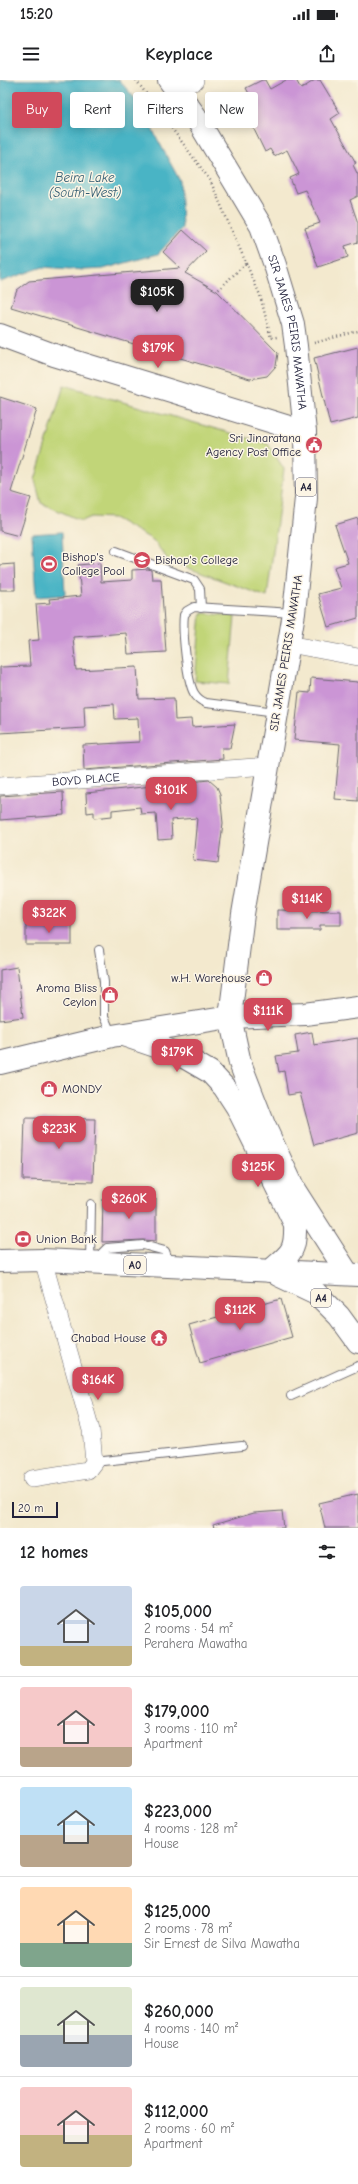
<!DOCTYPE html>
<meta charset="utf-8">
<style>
body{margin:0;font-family:"Comic Neue",sans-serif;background:#f6f6f6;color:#202124;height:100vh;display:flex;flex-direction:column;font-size:15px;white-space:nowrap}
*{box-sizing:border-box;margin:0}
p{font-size:13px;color:#757577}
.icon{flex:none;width:22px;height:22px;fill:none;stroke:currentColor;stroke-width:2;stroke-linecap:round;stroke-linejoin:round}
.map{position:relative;height:1448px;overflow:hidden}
.side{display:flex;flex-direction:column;background:#fff;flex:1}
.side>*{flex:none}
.hud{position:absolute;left:12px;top:12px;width:334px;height:36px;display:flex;gap:8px}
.scale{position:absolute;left:12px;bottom:10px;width:46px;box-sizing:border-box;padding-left:4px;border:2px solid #22223b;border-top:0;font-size:11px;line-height:14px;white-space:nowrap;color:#22223b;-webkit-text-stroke:3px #fcf5e5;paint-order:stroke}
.price{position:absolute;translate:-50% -34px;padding:0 9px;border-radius:8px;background:#d1495b;color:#fff;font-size:13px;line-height:26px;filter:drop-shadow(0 1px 2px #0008)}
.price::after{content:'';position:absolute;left:50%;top:24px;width:12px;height:9px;margin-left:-6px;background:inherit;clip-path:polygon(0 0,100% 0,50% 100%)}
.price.active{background:#222;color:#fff}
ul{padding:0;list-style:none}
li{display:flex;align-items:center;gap:12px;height:100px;padding:0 20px}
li+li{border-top:1px solid #e0e0e0}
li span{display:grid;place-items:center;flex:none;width:112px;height:80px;border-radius:4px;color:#555}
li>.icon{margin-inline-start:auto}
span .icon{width:48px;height:48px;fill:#fffc;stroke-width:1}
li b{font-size:17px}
h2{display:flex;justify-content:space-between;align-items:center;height:48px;padding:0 20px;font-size:17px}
.pill{padding:0 14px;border-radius:4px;background:#fff;box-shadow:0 2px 10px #0003;font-size:14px;line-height:36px}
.pill.active{background:#d1495b;color:#fff}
.status{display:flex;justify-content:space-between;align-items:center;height:28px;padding:0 20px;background:#fff;direction:ltr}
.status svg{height:11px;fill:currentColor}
header{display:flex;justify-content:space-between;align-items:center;height:52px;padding:0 20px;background:#fff;font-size:18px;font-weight:700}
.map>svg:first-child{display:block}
</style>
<div class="status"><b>15:20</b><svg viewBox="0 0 49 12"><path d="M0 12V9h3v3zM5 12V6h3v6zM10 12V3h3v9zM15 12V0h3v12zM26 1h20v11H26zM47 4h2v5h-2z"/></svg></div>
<header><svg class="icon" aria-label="menu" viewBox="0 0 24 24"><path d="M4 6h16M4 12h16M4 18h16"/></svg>Keyplace<svg class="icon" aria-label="share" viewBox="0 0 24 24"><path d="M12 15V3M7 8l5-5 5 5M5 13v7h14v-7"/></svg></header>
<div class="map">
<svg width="358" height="1448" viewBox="0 0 358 1448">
<rect width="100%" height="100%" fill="#fcf5e5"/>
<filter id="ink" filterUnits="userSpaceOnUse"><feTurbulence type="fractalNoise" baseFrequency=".025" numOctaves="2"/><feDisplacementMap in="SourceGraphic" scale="8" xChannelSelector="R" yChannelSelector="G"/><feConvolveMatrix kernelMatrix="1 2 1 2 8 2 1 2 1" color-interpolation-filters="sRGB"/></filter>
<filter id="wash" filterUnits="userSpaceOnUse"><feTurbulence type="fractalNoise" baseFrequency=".012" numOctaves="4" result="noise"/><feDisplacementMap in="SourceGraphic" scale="16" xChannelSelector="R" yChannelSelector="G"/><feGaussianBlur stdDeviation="0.9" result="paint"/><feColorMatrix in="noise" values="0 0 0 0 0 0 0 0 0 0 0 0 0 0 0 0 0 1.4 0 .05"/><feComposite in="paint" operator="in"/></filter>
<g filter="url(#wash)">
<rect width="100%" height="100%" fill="#f3e9ce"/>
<g fill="#c1d578" stroke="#727c5a">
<polygon points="64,305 268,364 284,389 267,517 169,481 153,460 114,438 91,437 82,441 41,423 35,400"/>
<polygon points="201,533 235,536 229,604 195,601"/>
</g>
<g fill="#48b4c5" stroke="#356b80">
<polygon points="0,0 119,0 137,21 180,101 182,148 158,174 103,189 84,190 43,187 0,202"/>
<polygon points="62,452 65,515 36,517 32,454"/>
</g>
<g id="blocks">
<g fill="#cb95d5">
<polygon points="262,0 265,0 270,9 286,0 296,0 301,9 315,0 320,0 340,33 331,39 356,83 353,85 358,95 358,116 350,120 358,143 358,162 345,166 348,177 318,187 305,148 320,143 305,110 296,113 290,98 299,94 287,70 274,76 270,69 265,72 248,37 252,35 247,24 253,21 246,8"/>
<polygon points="183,150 206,171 185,193 217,211 278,273 276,286 267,296 250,299 11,227 17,210 29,201 180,188 163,172"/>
<polygon points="358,267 358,338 330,345 314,278"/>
<polygon points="0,317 37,329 11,412 31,418 19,456 0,451"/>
<polygon points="358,438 358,538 328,547 318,514 341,508 334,487 348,483 335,445"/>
<polygon points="100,483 101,502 132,500 132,490 148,489 151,490 152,499 161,499 166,572 128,574 126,553 73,557 76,590 137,587 139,619 174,618 175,640 191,639 192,647 235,644 230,668 222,668 223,679 84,690 83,665 139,662 138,638 115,639 114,624 84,626 85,648 0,653 0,587 30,586 28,561 39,560 36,524 50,523 49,519 81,516 78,485"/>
<polygon points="14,484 15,510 0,510 0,485"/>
<polygon points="311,598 358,602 358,721 335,719 340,664 294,660 299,612 310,613"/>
<polygon points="209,700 217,707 220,714 223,743 218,783 193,780 197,738 171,740 172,759 158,760 156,733 141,734 140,727 112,730 112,736 94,738 94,732 87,733 86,713"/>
<polygon points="63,712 64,735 0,740 0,716"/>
<polygon points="277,830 341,831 341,845 320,845 320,850 277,850"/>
<rect x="26" y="844" width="46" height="21"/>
<polygon points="17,887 23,937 0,940 0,890"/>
<polygon points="312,952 314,965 358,958 358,1053 314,1065 300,1013 288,1015 284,991 279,992 276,976 298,973 295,955"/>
<polygon points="25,1038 95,1039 93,1102 23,1100"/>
<polygon points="103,1119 156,1119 156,1161 143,1160 102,1162"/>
<polygon points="281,1219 292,1257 200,1283 189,1245"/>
<polygon points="358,1414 358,1448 325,1448 319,1423"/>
<polygon points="282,1431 284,1448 214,1448 213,1445 254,1433"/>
</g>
</g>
</g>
<g filter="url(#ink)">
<use href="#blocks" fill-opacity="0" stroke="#6b686e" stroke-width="1"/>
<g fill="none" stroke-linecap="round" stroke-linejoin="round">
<g stroke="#6b686e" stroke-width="10">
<g id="service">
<polyline points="116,471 194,500 200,509 201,528"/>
<path d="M276 632 206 623C201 621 197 618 194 613 187 601 182 550 184 535L187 531 194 527 293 533"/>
<polyline points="99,870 104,902 104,937 112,955"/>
<polyline points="90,1182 91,1124"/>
<polyline points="101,1182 101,1174 107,1168 143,1165 165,1171 170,1185"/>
<polyline points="291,1316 358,1286"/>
<polyline points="94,1382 242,1366"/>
</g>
</g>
<g stroke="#6b686e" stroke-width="18">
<g id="minor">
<polyline points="289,564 358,577"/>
<path id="s1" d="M0 706 267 686"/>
<polyline points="32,1399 88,1390 94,1382 91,1350 43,1180"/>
</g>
</g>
<g stroke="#6b686e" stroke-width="22">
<polyline id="tertiary" points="173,5 193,0"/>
</g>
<g stroke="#6b686e" stroke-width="24">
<g id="secondary">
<polyline points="0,255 54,275 305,352"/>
<path d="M123 955 179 974 210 992 224 1007 237 1027 295 1144C296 1172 291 1173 270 1191"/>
<polyline points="0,983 112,956 230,937 305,934 358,927"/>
</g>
</g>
<g stroke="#6b686e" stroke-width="24">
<g id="trunk">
<path id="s2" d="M169 0 194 34 261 146 275 185 293 244 296 266 305 352 306 418 294 533 243 834 230 937 240 983 264 1045 295 1111 348 1194"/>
<polyline points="0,1181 43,1180 358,1195"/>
<polyline points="278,1195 316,1213 339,1236 358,1262"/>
</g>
</g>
<g stroke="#6b686e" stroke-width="2.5" stroke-dasharray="1 3" stroke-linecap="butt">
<polyline points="136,0 210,100 246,183 217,211"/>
<polyline points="246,183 260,215 271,258 277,257"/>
<polyline points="314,263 358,251"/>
</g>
<use href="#service" stroke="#fff" stroke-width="8"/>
<use href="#minor" stroke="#fff" stroke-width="17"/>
<use href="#tertiary" stroke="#fff" stroke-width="21"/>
<use href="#secondary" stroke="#fff" stroke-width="22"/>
<use href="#trunk" stroke="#fff" stroke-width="22"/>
</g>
</g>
<defs>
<g id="civic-disc" transform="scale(0.9)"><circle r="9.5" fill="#d1495b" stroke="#fcf5e5"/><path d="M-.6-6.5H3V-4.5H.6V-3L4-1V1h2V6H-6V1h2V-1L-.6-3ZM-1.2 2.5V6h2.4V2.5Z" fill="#fff"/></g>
<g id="school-disc" transform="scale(0.9)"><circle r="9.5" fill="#d1495b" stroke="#fcf5e5"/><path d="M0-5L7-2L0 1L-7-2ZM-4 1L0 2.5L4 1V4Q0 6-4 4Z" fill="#fff"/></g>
<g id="stadium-disc" transform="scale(0.9)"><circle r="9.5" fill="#d1495b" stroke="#fcf5e5"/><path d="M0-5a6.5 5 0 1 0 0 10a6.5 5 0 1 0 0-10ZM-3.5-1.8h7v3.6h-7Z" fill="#fff"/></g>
<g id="shop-disc" transform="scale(0.9)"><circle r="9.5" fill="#d1495b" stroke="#fcf5e5"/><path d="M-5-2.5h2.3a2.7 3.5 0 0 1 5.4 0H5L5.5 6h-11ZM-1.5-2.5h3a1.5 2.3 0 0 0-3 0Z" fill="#fff"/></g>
<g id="bank-disc" transform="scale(0.9)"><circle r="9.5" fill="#d1495b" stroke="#fcf5e5"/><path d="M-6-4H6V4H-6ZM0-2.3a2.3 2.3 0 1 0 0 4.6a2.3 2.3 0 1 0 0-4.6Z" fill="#fff"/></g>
<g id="temple-disc" transform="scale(0.9)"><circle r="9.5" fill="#d1495b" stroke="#fcf5e5"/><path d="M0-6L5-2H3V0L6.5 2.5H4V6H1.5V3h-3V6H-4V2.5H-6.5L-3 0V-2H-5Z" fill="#fff"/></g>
</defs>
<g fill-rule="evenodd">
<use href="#civic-disc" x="314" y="365"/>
<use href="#school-disc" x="142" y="480"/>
<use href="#stadium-disc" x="49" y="484"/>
<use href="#shop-disc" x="264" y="898"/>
<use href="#shop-disc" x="110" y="915"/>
<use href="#shop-disc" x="49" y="1009"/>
<use href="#bank-disc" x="23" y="1159"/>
<use href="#temple-disc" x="159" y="1258"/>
</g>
<g text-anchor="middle" stroke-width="3" stroke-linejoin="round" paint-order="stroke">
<g fill="#fcf5e5" stroke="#63616e" stroke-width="1">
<rect x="296" y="398" width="20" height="18" rx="3"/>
<rect x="124" y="1176" width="22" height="18" rx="3"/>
<rect x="311" y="1209" width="20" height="18" rx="3"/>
</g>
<g font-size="11" font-weight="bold" fill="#22223b">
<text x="306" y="411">A4</text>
<text x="135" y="1189">A0</text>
<text x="321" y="1222">A4</text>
</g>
<g font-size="12" fill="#22223b" stroke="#fcf5e5">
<text dy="4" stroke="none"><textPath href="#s2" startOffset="283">SIR JAMES PEIRIS MAWATHA</textPath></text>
<text transform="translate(286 573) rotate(-81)" y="4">SIR JAMES PEIRIS MAWATHA</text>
<text dy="4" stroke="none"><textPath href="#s1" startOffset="86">BOYD PLACE</textPath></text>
</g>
<g font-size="12" fill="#22223b" stroke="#fcf5e5" text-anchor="end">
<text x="301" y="362">Sri Jinaratana<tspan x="301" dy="14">Agency Post Office</tspan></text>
<text x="62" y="481" text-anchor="start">Bishop's<tspan x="62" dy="14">College Pool</tspan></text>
<text x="155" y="484" text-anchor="start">Bishop's College</text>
<text x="251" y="902">w.H. Warehouse</text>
<text x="97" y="912">Aroma Bliss<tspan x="97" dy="14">Ceylon</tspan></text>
<text x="62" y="1013" text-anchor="start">MONDY</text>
<text x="36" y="1163" text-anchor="start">Union Bank</text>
<text x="146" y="1262">Chabad House</text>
</g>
<g font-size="13" font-style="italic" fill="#315c72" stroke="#fcf5e5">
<text x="85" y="102">Beira Lake<tspan x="85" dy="15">(South-West)</tspan></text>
</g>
</g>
</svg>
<div class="scale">20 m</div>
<b class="price active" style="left:157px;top:233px">$105K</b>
<b class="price" style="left:158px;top:289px">$179K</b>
<b class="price" style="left:171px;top:731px">$101K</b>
<b class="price" style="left:307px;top:840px">$114K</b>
<b class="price" style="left:49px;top:854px">$322K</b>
<b class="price" style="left:268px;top:952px">$111K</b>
<b class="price" style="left:177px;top:993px">$179K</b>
<b class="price" style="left:59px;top:1070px">$223K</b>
<b class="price" style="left:258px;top:1108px">$125K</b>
<b class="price" style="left:129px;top:1140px">$260K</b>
<b class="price" style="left:240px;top:1251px">$112K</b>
<b class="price" style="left:98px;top:1321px">$164K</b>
<div class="hud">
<a class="pill active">Buy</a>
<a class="pill">Rent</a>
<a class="pill">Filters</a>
<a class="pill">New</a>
</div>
</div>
<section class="side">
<h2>12 homes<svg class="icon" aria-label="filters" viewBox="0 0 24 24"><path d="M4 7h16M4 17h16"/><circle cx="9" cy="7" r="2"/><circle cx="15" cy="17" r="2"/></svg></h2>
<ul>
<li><span style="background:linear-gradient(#c9d6e8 75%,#c2b280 0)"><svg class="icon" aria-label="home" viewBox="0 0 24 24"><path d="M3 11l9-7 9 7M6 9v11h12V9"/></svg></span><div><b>$105,000</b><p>2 rooms · 54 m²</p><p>Perahera Mawatha</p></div></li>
<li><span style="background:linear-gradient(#f6c9c9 75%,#b9a48a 0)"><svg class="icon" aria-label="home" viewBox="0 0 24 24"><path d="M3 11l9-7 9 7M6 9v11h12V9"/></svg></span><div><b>$179,000</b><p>3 rooms · 110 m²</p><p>Apartment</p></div></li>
<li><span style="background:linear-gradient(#bfe0f5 60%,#b9a48a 0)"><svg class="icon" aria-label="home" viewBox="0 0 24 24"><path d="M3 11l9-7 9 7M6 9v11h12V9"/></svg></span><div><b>$223,000</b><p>4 rooms · 128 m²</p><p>House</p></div></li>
<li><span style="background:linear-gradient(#ffd9b3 70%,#7fa58c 0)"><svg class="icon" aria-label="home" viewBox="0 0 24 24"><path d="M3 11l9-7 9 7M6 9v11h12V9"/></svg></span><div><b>$125,000</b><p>2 rooms · 78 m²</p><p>Sir Ernest de Silva Mawatha</p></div></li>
<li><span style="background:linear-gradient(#dfe7d0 60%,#9aa5b1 0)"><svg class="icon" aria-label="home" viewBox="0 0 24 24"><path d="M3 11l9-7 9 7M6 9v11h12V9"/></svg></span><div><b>$260,000</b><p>4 rooms · 140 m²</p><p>House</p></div></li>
<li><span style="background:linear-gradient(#f6c9c9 60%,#c2b280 0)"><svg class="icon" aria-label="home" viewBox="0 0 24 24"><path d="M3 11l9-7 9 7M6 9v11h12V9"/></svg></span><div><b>$112,000</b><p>2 rooms · 60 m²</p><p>Apartment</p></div></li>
</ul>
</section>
